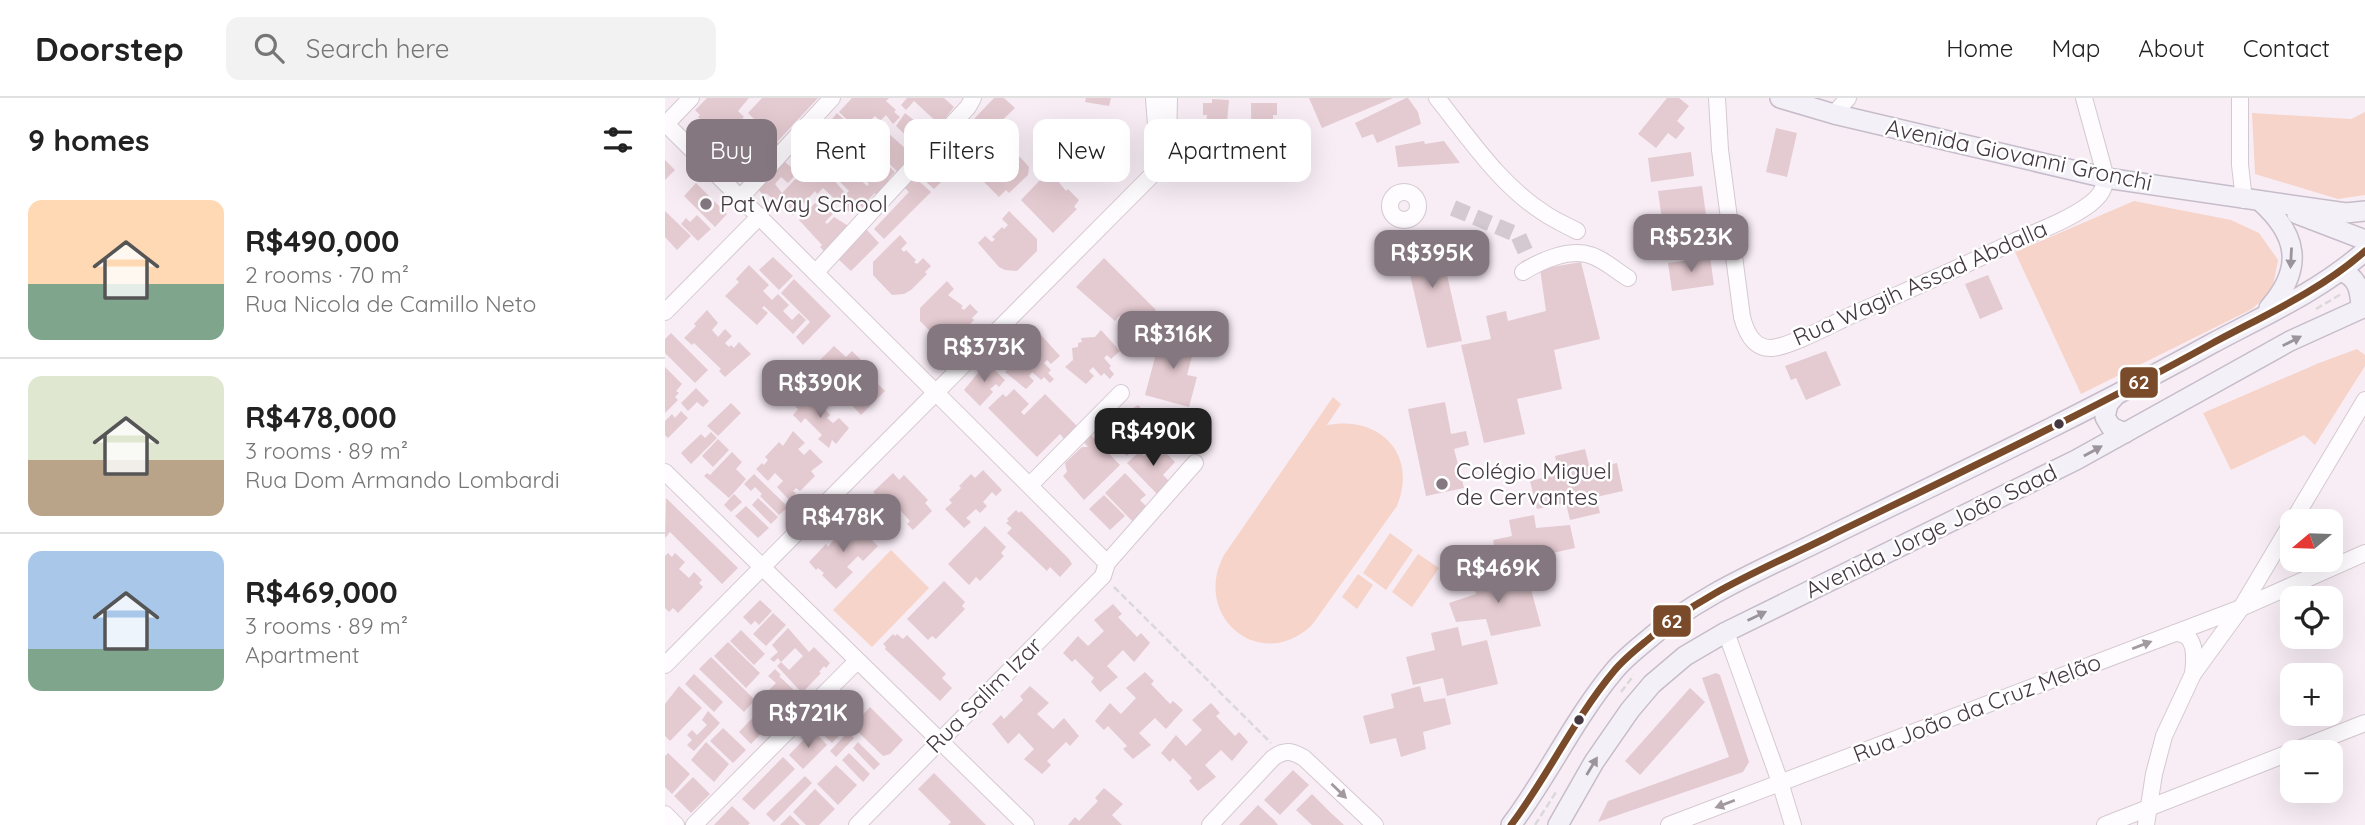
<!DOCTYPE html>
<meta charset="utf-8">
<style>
body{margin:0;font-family:Quicksand,sans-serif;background:#f2f2f2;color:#222;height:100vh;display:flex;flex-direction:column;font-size:26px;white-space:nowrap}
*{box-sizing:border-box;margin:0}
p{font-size:23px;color:#767676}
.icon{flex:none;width:38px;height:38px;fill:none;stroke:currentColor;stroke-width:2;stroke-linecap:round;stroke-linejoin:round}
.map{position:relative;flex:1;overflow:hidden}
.sheet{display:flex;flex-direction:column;background:#fff;width:665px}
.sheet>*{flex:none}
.guide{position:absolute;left:21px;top:21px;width:665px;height:63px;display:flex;gap:14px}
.needle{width:46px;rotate:251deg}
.fabs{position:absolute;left:1615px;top:411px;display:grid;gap:14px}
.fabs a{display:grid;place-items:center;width:63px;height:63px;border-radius:14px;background:#fff;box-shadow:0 7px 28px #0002;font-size:35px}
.price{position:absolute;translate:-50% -60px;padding:0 16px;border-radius:14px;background:#847780;color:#fff;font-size:23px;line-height:46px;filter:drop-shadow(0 2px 4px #0008)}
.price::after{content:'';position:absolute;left:50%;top:42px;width:21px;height:16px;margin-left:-10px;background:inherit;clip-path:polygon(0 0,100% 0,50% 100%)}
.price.active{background:#222;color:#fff}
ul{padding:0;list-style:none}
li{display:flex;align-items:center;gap:21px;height:175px;padding:0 28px}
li+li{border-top:2px solid #e0e0e0}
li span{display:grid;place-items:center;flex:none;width:196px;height:140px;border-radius:14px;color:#555}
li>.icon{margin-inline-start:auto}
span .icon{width:84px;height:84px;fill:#fffc;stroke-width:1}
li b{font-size:30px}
h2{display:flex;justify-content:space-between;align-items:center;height:84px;padding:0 28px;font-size:30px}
.pill{padding:0 24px;border-radius:14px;background:#fff;box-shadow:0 7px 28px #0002;font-size:24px;line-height:63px}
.pill.active{background:#847780;color:#fff}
header{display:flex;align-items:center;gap:42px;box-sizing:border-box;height:98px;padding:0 35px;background:#fff;border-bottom:2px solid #e0e0e0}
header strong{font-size:33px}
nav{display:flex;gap:38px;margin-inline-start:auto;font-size:24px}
.search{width:490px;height:63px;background:#f2f2f2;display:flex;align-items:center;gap:18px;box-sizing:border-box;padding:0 24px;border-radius:14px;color:#767676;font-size:26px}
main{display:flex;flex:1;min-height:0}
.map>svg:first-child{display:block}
</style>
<header>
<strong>Doorstep</strong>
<div class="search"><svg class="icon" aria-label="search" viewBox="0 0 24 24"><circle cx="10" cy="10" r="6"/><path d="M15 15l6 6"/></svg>Search here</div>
<nav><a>Home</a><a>Map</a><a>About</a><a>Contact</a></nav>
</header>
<main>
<section class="sheet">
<h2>9 homes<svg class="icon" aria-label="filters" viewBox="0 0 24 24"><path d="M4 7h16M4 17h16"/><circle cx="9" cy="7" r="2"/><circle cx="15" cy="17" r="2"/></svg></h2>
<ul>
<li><span style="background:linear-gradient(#ffd9b3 60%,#7fa58c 0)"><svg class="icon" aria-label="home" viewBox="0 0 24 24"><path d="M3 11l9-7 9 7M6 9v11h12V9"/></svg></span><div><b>R$490,000</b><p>2 rooms · 70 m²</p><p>Rua Nicola de Camillo Neto</p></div></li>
<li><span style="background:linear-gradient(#dfe7d0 60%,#b9a48a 0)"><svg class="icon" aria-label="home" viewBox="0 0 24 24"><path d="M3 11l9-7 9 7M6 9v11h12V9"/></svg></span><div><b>R$478,000</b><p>3 rooms · 89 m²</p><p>Rua Dom Armando Lombardi</p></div></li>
<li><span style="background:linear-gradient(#a9c7e8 70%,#7fa58c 0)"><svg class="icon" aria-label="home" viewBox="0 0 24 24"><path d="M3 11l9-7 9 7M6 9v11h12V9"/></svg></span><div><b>R$469,000</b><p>3 rooms · 89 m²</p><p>Apartment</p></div></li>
</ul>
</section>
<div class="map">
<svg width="1700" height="727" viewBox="0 0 1700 727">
<rect width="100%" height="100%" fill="#f8edf5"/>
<g fill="#f6d4c9">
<polygon points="1700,14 1700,97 1673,101 1590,76 1587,15 1686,21"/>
<polygon points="1469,103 1566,122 1594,135 1613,162 1607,193 1587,211 1416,296 1350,154"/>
<polygon points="1692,251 1700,257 1700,268 1650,347 1639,337 1566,372 1538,315 1654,265"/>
<path d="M668 299 676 306 662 327C715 317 753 356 732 408L647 527C596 576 526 519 559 457Z"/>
<polygon points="725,435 748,452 721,492 698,475"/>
<polygon points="226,452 264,490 207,549 168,512"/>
<polygon points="753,456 774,470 747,509 727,494"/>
<polygon points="693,476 708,487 692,511 677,499"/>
</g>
<g fill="#e4cad1">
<polygon points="42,0 84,0 73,13 79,19 57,42 33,19 35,17 30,12"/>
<polygon points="97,0 153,0 112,44 116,48 88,78 72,62 65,70 47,53 73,28 82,37 83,35 98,52 102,48 87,32 93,25 83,15"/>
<polygon points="187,0 224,0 221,3 231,12 229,14 235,19 228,26 221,17 215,23 210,18 194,33 174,14"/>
<polygon points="242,0 279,0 289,9 275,27 249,3 241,12 236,7"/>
<polygon points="329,0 339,0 350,10 324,35 309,21"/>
<polygon points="421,0 446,0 444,8 420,4"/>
<polygon points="644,0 728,0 657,30"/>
<polygon points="741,0 743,0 753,14 756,26 712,45 708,36 697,40 690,25"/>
<polygon points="1002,0 1014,0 1024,8 1012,23 1020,30 1011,41 1003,35 991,50 973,36"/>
<polygon points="547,1 564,2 562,24 564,32 566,32 564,70 542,69 543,60 539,60 539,48 549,48 549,45 539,44 539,32 543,32 543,28 541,28 542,17 538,17 538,5 547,5"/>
<polygon points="586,5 612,5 612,17 608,17 608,27 612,27 612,40 608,40 608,49 612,49 612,59 617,59 617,71 587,71"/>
<polygon points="172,15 193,35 185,43 188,46 194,39 206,50 198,58 192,53 187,59 178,50 172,57 181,65 180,67 202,88 204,86 197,79 202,74 193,66 207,53 230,74 223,82 227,86 214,99 210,95 203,102 208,106 201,113 193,105 184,114 158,90 152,96 150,93 128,117 112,101 110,103 101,95 99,98 92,90 115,68 120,64 126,69 132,63 138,69 123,85 116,79 110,86 117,95 140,71 153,84 162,74 181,96 184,93 175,84 180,80 170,69 168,71 166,69 162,72 152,65 161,74 155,80 131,60 140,50 139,49 150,36 152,39"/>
<polygon points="240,15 265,35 254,50 231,28"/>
<polygon points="306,25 321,38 312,48 309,45 302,52 305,55 296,63 283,51"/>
<polygon points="205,28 215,40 207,49 197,37"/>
<polygon points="1111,30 1132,35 1122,79 1101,74"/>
<polygon points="222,34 251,60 236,77 210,52 217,44 225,50 215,40"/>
<polygon points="390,39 403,48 401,50 385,51 377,56 373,54 377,48 374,46 377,41 385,46"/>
<polygon points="759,43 760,46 779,43 795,65 733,69 730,48"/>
<polygon points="325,47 329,50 331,48 335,52 337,50 341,55 343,53 350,60 355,59 364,69 363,77 344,95 341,92 334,99 304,69"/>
<polygon points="280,53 294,66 285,75 282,73 276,79 278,82 269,91 256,79"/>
<polygon points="1026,54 1029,78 986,84 983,60"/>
<polygon points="0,62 10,72 0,82"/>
<polygon points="387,76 401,93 403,91 414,102 409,109 412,111 388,135 356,102 377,80 380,83"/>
<polygon points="247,77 266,94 219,141 209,131 244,94 237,87"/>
<polygon points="31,85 62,116 50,129 19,98"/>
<polygon points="1037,88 1041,117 997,122 993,93"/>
<polygon points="150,105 158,113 162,109 168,116 160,124 162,126 169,119 185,129 161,155 155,149 157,147 134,122"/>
<polygon points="0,113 26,138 12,152 0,139"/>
<polygon points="344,113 372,141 372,153 352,173 340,172 334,169 313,145 320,138 327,144 330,141 327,139 337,129 339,131 343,127 337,121"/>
<polygon points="32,117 46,131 33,143 16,126 21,120 25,124"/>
<polygon points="1041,125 1044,150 1001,155 998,130"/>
<polygon points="201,131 214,145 186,173 172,160"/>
<polygon points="772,133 797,243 762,250 737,142"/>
<polygon points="235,137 242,145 236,151 239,154 241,152 251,162 249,164 252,166 258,160 266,168 260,174 262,176 246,192 239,196 227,197 208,177 208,164"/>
<polygon points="108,159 128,178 114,192 94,172"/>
<polygon points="1045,159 1049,187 1007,193 1003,165"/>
<polygon points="439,160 491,212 470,234 454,218 450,223 411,189"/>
<polygon points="916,164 935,241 889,252 897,291 852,301 860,336 819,345 796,247 826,241 821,218 841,213 843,223 881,213 875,171"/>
<polygon points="84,167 104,187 98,193 107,202 113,196 124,207 118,213 127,222 134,215 141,222 128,236 99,208 97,210 103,215 92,227 60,198 74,184 71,181"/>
<polygon points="1323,177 1338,211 1315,221 1300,186"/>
<polygon points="129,181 166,218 138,247 131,239 145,224 116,195"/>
<polygon points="282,183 289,191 283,197 298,208 296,210 299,212 305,206 313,214 307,220 309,222 293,238 286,243 275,243 255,223 255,210"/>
<polygon points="42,212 53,225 47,232 53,239 60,231 67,238 60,245 64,249 66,247 69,250 74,244 86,256 60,279 54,273 56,271 29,245 27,247 19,240 31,228 29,226"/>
<polygon points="436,232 455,253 446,261 442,257 439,260 446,268 444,270 449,276 445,281 439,275 436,278 428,269 424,273 429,278 421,286 400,269 408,262 407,250 413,249 413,245 417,244 416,240 430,239"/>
<polygon points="497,233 531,243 522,277 532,279 524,309 480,297"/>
<polygon points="6,235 43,272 30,285 0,255 0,241"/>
<polygon points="376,237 395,258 386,266 382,262 379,265 386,272 383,275 389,281 385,285 379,279 376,282 367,274 364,278 369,283 361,291 340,274 347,267 347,254 353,254 353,249 357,249 356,244 370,244"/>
<polygon points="169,248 181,259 187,253 210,276 206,279 220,293 196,317 183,303 192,294 184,287 180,290 176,286 173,289 165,281 167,279 152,265"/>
<polygon points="1161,253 1176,287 1141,302 1131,280 1126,282 1120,268"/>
<polygon points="322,264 340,282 334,289 331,286 325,291 328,294 315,308 299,292"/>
<polygon points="0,269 17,286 11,293 14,295 10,299 13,302 0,315"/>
<polygon points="31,290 44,303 38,309 32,304 23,313 16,305"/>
<polygon points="349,291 364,306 356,314 359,317 380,296 413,329 400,342 395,336 372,359 323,310 338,296 341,299"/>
<polygon points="147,293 158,304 153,310 157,314 160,311 165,317 162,320 168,325 174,320 184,330 171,346 167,342 164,350 153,341 157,337 140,320 136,325 128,317 133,311 130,308"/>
<polygon points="780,304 786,336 801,333 804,347 789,351 799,390 761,398 743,311"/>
<polygon points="66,305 76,315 53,338 42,328"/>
<polygon points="473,307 487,321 467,344 449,325 459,315 469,325 460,315"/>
<polygon points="16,313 23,320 3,340 0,337 0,323 7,316 10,320"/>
<polygon points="128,333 140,345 133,351 139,357 145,351 158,364 146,373 150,378 135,393 131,390 128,393 131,395 124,402 112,389 118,383 110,375 103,383 91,371 97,365 99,367 103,362 100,359 114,344 118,348"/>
<polygon points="451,333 470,349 462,358 443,342"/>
<polygon points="46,334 52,340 26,366 16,355 36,336 40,340"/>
<polygon points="424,335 455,367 419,402 398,378 402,374 400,365 417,349 423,349 417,342"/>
<polygon points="53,341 64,352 48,369 37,358"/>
<polygon points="491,345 510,364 498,377 506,385 494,398 462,365 475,353 479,358"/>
<polygon points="920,351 925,371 952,365 958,393 931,399 935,415 905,422 901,405 872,411 865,383 894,376 890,358"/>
<polygon points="67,354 77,364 71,371 81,381 64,400 39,378 42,375 45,377"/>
<polygon points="318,372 337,392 331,398 327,394 318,404 322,408 315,415 311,411 301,420 306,424 299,430 280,411 287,405 284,402 296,390 294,388 306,376 310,380"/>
<polygon points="228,375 234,382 239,377 263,402 260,405 267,413 248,432 242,426 245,423 235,412 232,416 225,410 228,406 219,397 215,401 208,394"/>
<polygon points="460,375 481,397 475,402 482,409 468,424 440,395"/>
<polygon points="89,376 123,409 114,417 95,398 97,396 90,389 86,393 79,386"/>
<polygon points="69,396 77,404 66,414 59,407"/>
<polygon points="198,396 216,414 205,425 187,408"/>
<polygon points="439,397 460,418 445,432 424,411"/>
<polygon points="1,400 73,470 57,486 5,434 0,440"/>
<polygon points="93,400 113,419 106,426 87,407"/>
<polygon points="81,408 104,430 93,440 70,418"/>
<polygon points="351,412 354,415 356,413 404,461 407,466 395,479 385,469 382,473 342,435 347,430 341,425 344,423 342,421"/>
<polygon points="220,413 229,422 214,436 206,428"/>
<polygon points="869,417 871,430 905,427 910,450 879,457 883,476 868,479 864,459 833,467 828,442 847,438 844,422"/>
<polygon points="185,421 213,448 198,463 193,458 182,469 188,474 171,491 157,477 159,475 153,470 151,472 144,464 161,446 163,449"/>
<polygon points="320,428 341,449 336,455 339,458 315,483 311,479 304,487 283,466"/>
<polygon points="3,455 7,459 10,455 20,464 14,471 24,480 29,474 37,482 34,485 38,489 13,515 8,510 4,514 0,510 0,458"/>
<polygon points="834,471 838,491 864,484 876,528 826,538 821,521 791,524 784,505 811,496 807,479"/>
<polygon points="279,483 300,504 297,508 300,511 271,541 267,538 263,542 242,521"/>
<polygon points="95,502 107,513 94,527 90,523 86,527 78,519"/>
<polygon points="448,506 457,516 453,519 472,539 476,535 485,545 469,564 458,552 442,568 453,579 435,594 426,584 429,580 410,561 407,564 398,555 413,538 423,548 439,533 429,522"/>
<polygon points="108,515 121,527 101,548 88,536"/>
<polygon points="793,529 797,548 822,542 833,586 782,598 778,580 748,587 741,559 770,552 766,535"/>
<polygon points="123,530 144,554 149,549 165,565 161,570 159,568 154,574 156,575 137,595 112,568 116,564 124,572 138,558 130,550 116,564 113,560 109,564 105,561 113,554 107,547"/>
<polygon points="76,532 100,556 89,567 65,543"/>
<polygon points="228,536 230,538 232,536 238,541 242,537 281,576 277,580 287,590 275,603 220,551 221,549 218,546"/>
<polygon points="63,544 95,575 81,590 49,558"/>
<polygon points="46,559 90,602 79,614 34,571"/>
<polygon points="110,571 116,577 114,578 134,597 113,618 95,601 111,585 103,578"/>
<polygon points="480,574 489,583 486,586 505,606 508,603 518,612 501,631 490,620 474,635 486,647 468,661 458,651 462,648 443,628 439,632 430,623 445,605 456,616 471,600 461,590"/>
<polygon points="1051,575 1055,577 1084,664 1078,674 933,724 943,703 1064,659 1037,580"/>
<polygon points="29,576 58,604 49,614 20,586"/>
<polygon points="14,588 37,610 5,643 0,638 0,606"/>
<polygon points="365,588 384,605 372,616 388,631 399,620 414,638 405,648 401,644 382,663 386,667 377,676 359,661 369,651 354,635 343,646 327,626 336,617 339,621 358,602 355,598"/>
<polygon points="755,588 759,604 780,600 786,626 758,634 761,651 736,659 731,640 705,646 698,618 729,610 726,596"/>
<polygon points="1025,590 1040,604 975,677 960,663"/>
<polygon points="546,605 555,615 551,618 570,638 574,634 583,644 567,663 556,652 540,667 551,679 533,693 524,683 527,680 508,660 505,664 496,655 511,637 521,648 537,632 527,622"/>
<polygon points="205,609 238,642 225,656 218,658 189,630 192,623"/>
<polygon points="97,610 109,622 86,646 74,634"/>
<polygon points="43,613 55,625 29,653 22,647 27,642 22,637 27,632 32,637 42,627 37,622"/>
<polygon points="163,616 179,632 167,645 150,629"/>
<polygon points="58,630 81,652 68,665 45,643"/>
<polygon points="148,632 162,647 138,671 124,657"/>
<polygon points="183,634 189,640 171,659 165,653"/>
<polygon points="41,644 64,666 49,684 26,662"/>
<polygon points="193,644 215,666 209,672 188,650"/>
<polygon points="3,655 25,676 7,696 0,689 0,658"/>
<polygon points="184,655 205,676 198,684 177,662"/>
<polygon points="118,659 130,671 89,712 77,701"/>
<polygon points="171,667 192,687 173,707 152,686"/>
<polygon points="628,672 644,687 615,717 599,702"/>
<polygon points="269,675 321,727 283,727 286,724 253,691"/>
<polygon points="140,678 147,685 109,724 101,716"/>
<polygon points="28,679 45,696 26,715 9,698"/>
<polygon points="439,690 458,706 447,717 457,727 403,727 410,719 414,723 433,703 430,700"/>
<polygon points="150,691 170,711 154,727 141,727 128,714"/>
<polygon points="647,696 666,715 679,727 647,727 631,712"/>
<polygon points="593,707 609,722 613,727 574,727"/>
<polygon points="67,708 85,725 83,727 49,727"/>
<polygon points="125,717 135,727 115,727"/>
</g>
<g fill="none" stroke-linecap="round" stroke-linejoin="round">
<polyline stroke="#d4c9d1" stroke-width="16" stroke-dasharray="16 8" stroke-linecap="butt" points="788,110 853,137 867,168"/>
<g stroke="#d5c9d1" stroke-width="18">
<g id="minor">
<polyline points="489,0 494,67"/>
<path d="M772 0C804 40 835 87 879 115 889 122 901 127 912 133"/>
<path d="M1052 0 1055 52 1077 219C1081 234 1088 251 1107 250 1127 248 1167 226 1187 217 1241 193 1295 170 1348 144 1373 133 1402 123 1425 106 1435 98 1439 92 1441 80L1419 0"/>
<polyline points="1575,0 1575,67 1579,102"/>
<polyline points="1169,16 1183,0"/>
<polyline points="0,25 442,465"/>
<polyline points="1,26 26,0"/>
<circle cx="739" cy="108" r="14"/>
<polyline points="76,99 167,0"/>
<polyline points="151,174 303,9 308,0"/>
<path d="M858 174C875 163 904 150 925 157 939 161 951 173 963 180"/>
<polyline points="0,214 95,118"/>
<polyline points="0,374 361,727"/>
<polyline points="365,387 456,295"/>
<polyline points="1061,534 1115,684 1128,727"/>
<path d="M1510 535C1532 535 1530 559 1528 576"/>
<polyline points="0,567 494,70 503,47 504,0"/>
<polyline points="0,716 11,727"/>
<polyline points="29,727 192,563"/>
<polyline points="192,727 438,478 442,465 530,365"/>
<path d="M545 727 608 660C620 651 627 653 639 660L710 727"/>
<polyline points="1004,727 1576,510 1700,455"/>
<polyline points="1440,727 1700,625"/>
<polyline points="1481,727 1489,676 1499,638 1528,576 1576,510 1700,302"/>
</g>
</g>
<g stroke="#c6bcca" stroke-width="22">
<g id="major">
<polyline points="1115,0 1169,16 1441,80 1681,115 1700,113"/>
<path d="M1595 103C1633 137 1639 170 1604 210"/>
<polyline points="1632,116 1700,142"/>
<path d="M1675 173C1693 179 1695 192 1696 209"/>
<polyline points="1449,299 1443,306 1440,319 1446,329 1460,335"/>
<path d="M846 727C883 678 909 621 949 573 958 562 969 553 980 544 1033 497 1101 470 1163 439 1292 376 1421 315 1546 246 1598 218 1655 193 1700 153"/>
<polyline points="893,727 929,664 965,612 987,586 1020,558 1061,534 1411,362 1625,243 1700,209"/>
</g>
</g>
<g stroke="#dbd8da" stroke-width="2.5" stroke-dasharray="7 3.5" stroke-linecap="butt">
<polyline points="1651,211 1678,195"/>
<polyline points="449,489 606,645"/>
<polyline points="956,594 969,577"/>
<polyline points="870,727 891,694"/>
</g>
<use href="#minor" stroke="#fefcfe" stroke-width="16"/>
<use href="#major" stroke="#f4f0f8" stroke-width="19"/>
<g stroke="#fff" stroke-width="12">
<path id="bus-1" d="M846 727C883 678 909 621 949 573 958 562 969 553 980 544 1033 497 1101 470 1163 439 1292 376 1421 315 1546 246 1598 218 1655 193 1700 153"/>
</g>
<use href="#bus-1" stroke="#7a4b2a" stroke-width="7"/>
</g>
<defs><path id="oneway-solid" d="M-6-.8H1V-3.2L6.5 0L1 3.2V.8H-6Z" transform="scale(1.75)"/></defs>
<g fill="#9c949c">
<use href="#oneway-solid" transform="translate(1626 160) rotate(93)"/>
<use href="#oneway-solid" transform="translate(1627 243) rotate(-27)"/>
<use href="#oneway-solid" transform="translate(1428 353) rotate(-29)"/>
<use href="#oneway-solid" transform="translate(1092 518) rotate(-26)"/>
<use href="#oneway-solid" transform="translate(927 668) rotate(-59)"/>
</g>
<g fill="#a29aa0">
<use href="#oneway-solid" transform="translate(1477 547) rotate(-21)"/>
<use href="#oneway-solid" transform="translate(674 693) rotate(44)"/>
<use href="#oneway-solid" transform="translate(1060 706) rotate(159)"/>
</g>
<g fill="#847780" stroke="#fff" stroke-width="2.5">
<circle cx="41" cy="106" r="7"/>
<circle cx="777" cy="386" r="7"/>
</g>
<g fill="#453841" stroke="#fff" stroke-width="2.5">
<circle cx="1394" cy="326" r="6"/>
<circle cx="914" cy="622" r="6"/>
</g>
<g text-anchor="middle" stroke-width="5" stroke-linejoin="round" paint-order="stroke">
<g font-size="23" fill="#453841" stroke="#fff">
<text transform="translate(1354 57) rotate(12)" y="8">Avenida Giovanni Gronchi</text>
<text transform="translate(1255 185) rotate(-24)" y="8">Rua Wagih Assad Abdalla</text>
<text transform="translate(1266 433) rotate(-26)" y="8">Avenida Jorge João Saad</text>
<text transform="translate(319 597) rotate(-45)" y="8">Rua Salim Izar</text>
<text transform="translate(1312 610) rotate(-21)" y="8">Rua João da Cruz Melão</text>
</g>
<g font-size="23" fill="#453841" stroke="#fff" text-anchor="start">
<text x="55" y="114">Pat Way School</text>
<text x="791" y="381">Colégio Miguel<tspan x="791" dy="26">de Cervantes</tspan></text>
</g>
</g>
<g stroke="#fff" stroke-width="2.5">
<rect x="1454" y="268" width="40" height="33" rx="7" fill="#7a4b2a"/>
<rect x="987" y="506" width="40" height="34" rx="7" fill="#7a4b2a"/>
</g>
<g font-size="19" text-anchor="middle" font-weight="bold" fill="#fff">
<text x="1474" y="291">62</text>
<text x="1007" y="530">62</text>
</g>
</svg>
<div class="fabs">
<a><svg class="needle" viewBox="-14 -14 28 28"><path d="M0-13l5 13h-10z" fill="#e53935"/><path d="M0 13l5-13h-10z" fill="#767676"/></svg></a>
<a><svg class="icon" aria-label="locate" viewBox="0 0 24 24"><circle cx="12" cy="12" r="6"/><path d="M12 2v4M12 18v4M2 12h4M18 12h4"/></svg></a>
<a>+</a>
<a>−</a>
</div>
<b class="price" style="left:1026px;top:176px">R$523K</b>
<b class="price" style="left:767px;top:192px">R$395K</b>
<b class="price" style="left:508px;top:273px">R$316K</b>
<b class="price" style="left:319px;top:286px">R$373K</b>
<b class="price" style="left:155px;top:322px">R$390K</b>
<b class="price active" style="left:488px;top:370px">R$490K</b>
<b class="price" style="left:178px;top:456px">R$478K</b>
<b class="price" style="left:833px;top:507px">R$469K</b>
<b class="price" style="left:143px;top:652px">R$721K</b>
<div class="guide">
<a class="pill active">Buy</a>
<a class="pill">Rent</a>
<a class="pill">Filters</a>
<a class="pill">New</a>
<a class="pill">Apartment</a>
</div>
</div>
</main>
